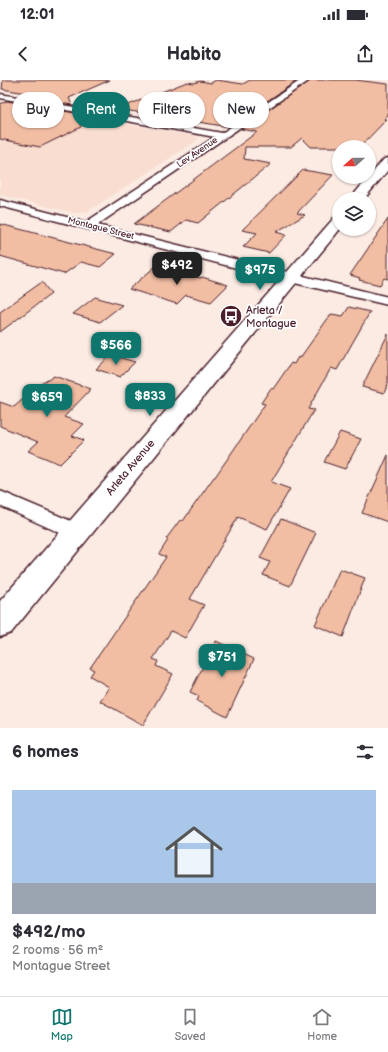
<!DOCTYPE html>
<meta charset="utf-8">
<style>
body{margin:0;font-family:"Balsamiq Sans",sans-serif;background:#f7f7f7;color:#2b2b33;height:100vh;display:flex;flex-direction:column;font-size:15px;white-space:nowrap}
*{box-sizing:border-box;margin:0}
p{font-size:13px;color:#7c7c81}
.icon{flex:none;width:22px;height:22px;fill:none;stroke:currentColor;stroke-width:2;stroke-linecap:round;stroke-linejoin:round}
.map{position:relative;height:648px;overflow:hidden}
.panel{display:flex;flex-direction:column;background:#fff;flex:1}
.panel>*{flex:none}
.top-card{position:absolute;left:12px;top:12px;width:364px;height:36px;display:flex;gap:8px}
.needle{width:26px;rotate:249deg}
.tools{position:absolute;left:332px;top:60px;display:grid;gap:8px}
.tools a{display:grid;place-items:center;width:44px;height:44px;border-radius:50%;background:#fff;box-shadow:0 1px 3px #0004;font-size:20px}
.price{position:absolute;translate:-50% -34px;padding:0 9px;border-radius:8px;background:#0f766e;color:#fff;font-size:13px;line-height:26px;filter:drop-shadow(0 1px 2px #0008)}
.price::after{content:'';position:absolute;left:50%;top:24px;width:12px;height:9px;margin-left:-6px;background:inherit;clip-path:polygon(0 0,100% 0,50% 100%)}
.price.active{background:#222;color:#fff}
ul{padding:0;list-style:none}
li{display:grid;align-content:center;gap:8px;height:212px;padding:0 12px}
li span{display:grid;place-items:center;height:124px;border-radius:0px;color:#555}
li>.icon{margin-inline-start:auto}
span .icon{width:72px;height:72px;fill:#fffc;stroke-width:1}
li b{font-size:17px}
h2{display:flex;justify-content:space-between;align-items:center;height:48px;padding:0 12px;font-size:17px}
.pill{padding:0 14px;border-radius:18px;background:#fff;box-shadow:0 1px 3px #0004;font-size:14px;line-height:36px}
.pill.active{background:#0f766e;color:#fff}
.status{display:flex;justify-content:space-between;align-items:center;height:28px;padding:0 20px;background:#fff;direction:ltr}
.status svg{height:11px;fill:currentColor}
header{display:flex;justify-content:space-between;align-items:center;height:52px;padding:0 12px;background:#fff;font-size:18px;font-weight:700}
.menu{display:flex;justify-content:space-around;align-items:center;height:56px;border-top:1px solid #e1e1e2;background:#fff;font-size:11px;color:#7c7c81}
.menu a{display:grid;justify-items:center;gap:2px}
.menu .active{color:#0f766e}
.map>svg:first-child{display:block}
</style>
<div class="status"><b>12:01</b><svg viewBox="0 0 49 12"><path d="M0 12V9h3v3zM5 12V6h3v6zM10 12V3h3v9zM15 12V0h3v12zM26 1h20v11H26zM47 4h2v5h-2z"/></svg></div>
<header><svg class="icon" aria-label="back" viewBox="0 0 24 24"><path d="M15 5l-7 7 7 7"/></svg>Habito<svg class="icon" aria-label="share" viewBox="0 0 24 24"><path d="M12 15V3M7 8l5-5 5 5M5 13v7h14v-7"/></svg></header>
<div class="map">
<svg width="388" height="648" viewBox="0 0 388 648">
<rect width="100%" height="100%" fill="#fbebe3"/>
<filter id="ink" filterUnits="userSpaceOnUse"><feTurbulence type="fractalNoise" baseFrequency=".025" numOctaves="2"/><feDisplacementMap in="SourceGraphic" scale="8" xChannelSelector="R" yChannelSelector="G"/><feConvolveMatrix kernelMatrix="1 2 1 2 8 2 1 2 1" color-interpolation-filters="sRGB"/></filter>
<g filter="url(#ink)">
<polygon fill="#f8ddd0" points="0,22 195,56 199,59 85,133 74,133 0,115"/>
<g fill="#f1bda3" stroke="#4a1f2b">
<polygon points="3,0 110,0 69,18 72,25 20,16 26,13 2,9"/>
<polygon points="216,0 243,4 250,0 298,0 229,47 118,29 187,2 194,3 200,1 211,3"/>
<polygon points="311,0 355,0 388,4 388,35 384,39 387,39 360,67 311,67 302,58 291,67 245,67 244,79 271,84 198,143 186,140 171,152 134,144 257,52 241,49"/>
<polygon points="7,21 75,33 81,47 40,67 0,59 0,24"/>
<polygon points="303,90 333,95 297,133 305,135 276,152 286,155 269,173 243,167 257,153 242,150"/>
<polygon points="388,139 388,199 384,198 380,205 359,200 360,198 350,195"/>
<polygon points="0,144 85,166 116,174 100,187 81,182 64,194 0,176"/>
<polygon points="156,186 201,198 202,197 228,205 211,222 186,215 177,224 129,209"/>
<polygon points="42,202 51,214 0,252 0,232"/>
<polygon points="95,217 122,225 100,242 73,234"/>
<polygon points="349,227 370,232 337,290 331,288 308,329 314,330 271,402 290,409 267,449 238,437 190,519 204,525 185,558 171,551 153,579 158,581 156,586 173,594 143,645 100,621 109,607 90,596 94,590 90,588 166,477 159,474 168,460 166,459 180,440 183,441 214,397 215,397 265,324 261,323 271,308 273,309 291,283 294,284 298,277 300,278 331,234 343,236"/>
<polygon points="388,254 388,304 384,313 362,307"/>
<polygon points="111,275 135,282 120,297 96,289"/>
<polygon points="54,296 91,309 64,337 84,344 72,356 84,360 60,384 28,371 38,362 0,346 0,322 14,327 44,301 48,300"/>
<polygon points="340,352 361,359 345,389 324,382"/>
<polygon points="388,375 388,442 362,433"/>
<polygon points="281,439 316,453 290,506 263,495 270,482 260,478"/>
<polygon points="340,489 365,498 343,557 315,545"/>
<polygon points="216,561 254,579 227,637 197,621 199,616 190,612"/>
</g>
<g fill="none" stroke-linecap="round" stroke-linejoin="round">
<g stroke="#4a1f2b" stroke-width="3">
<g id="street">
<polygon points="301,0 310,0 97,145 388,217 388,225 286,201 0,126 0,120 86,142 215,57 0,18 0,14 222,53"/>
<polygon points="0,411 83,446 86,452 83,458 76,460 0,426"/>
</g>
</g>
<g stroke="#4a1f2b" stroke-width="3">
<g id="secondary">
<polygon points="388,78 388,90 364,119 350,119 384,79"/>
<polygon points="339,137 340,149 11,553 0,557 0,521 334,138"/>
</g>
</g>
<use href="#street" fill="#fff" fill-rule="evenodd"/>
<use href="#secondary" fill="#fff" fill-rule="evenodd"/>
</g>
</g>
<defs>
<g id="bus-disc" transform="scale(1.15)"><circle r="9.5" fill="#4a1f2b" stroke="#fff"/><path d="M-5-6H5V4H4V6H2V4H-2V6H-4V4H-5ZM-3.5-4V0h7V-4ZM-3.5 1.2v1.5H-2V1.2ZM2 1.2v1.5H3.5V1.2Z" fill="#fff"/></g>
</defs>
<g fill-rule="evenodd">
<use href="#bus-disc" x="231" y="236"/>
</g>
<g text-anchor="middle" stroke-width="3.5" stroke-linejoin="round" paint-order="stroke">
<g font-size="9" fill="#4a1f2b" stroke="#fff">
<text transform="translate(197 72) rotate(-34)" y="3">Lev Avenue</text>
<text transform="translate(101 148) rotate(14)" y="3">Montague Street</text>
</g>
<g font-size="11" fill="#4a1f2b" stroke="#fff" text-anchor="start">
<text x="246" y="234">Arleta /<tspan x="246" dy="13">Montague</tspan></text>
</g>
<g font-size="11" fill="#4a1f2b" stroke="#fff">
<text transform="translate(130 387) rotate(-50)" y="4">Arleta Avenue</text>
</g>
</g>
</svg>
<div class="tools">
<a><svg class="needle" viewBox="-14 -14 28 28"><path d="M0-13l5 13h-10z" fill="#e53935"/><path d="M0 13l5-13h-10z" fill="#7c7c81"/></svg></a>
<a><svg class="icon" aria-label="layers" viewBox="0 0 24 24"><path d="M12 4l9 5-9 5-9-5zM3 14l9 5 9-5"/></svg></a>
</div>
<b class="price active" style="left:177px;top:206px">$492</b>
<b class="price" style="left:260px;top:211px">$975</b>
<b class="price" style="left:116px;top:286px">$566</b>
<b class="price" style="left:150px;top:337px">$833</b>
<b class="price" style="left:47px;top:338px">$659</b>
<b class="price" style="left:222px;top:598px">$751</b>
<div class="top-card">
<a class="pill">Buy</a>
<a class="pill active">Rent</a>
<a class="pill">Filters</a>
<a class="pill">New</a>
</div>
</div>
<section class="panel">
<h2>6 homes<svg class="icon" aria-label="filters" viewBox="0 0 24 24"><path d="M4 7h16M4 17h16"/><circle cx="9" cy="7" r="2"/><circle cx="15" cy="17" r="2"/></svg></h2>
<ul>
<li><span style="background:linear-gradient(#a9c7e8 75%,#9aa5b1 0)"><svg class="icon" aria-label="home" viewBox="0 0 24 24"><path d="M3 11l9-7 9 7M6 9v11h12V9"/></svg></span><div><b>$492/mo</b><p>2 rooms · 56 m²</p><p>Montague Street</p></div></li>
</ul>
</section>
<nav class="menu">
<a class="active"><svg class="icon" aria-label="map" viewBox="0 0 24 24"><path d="M3 6l6-2 6 2 6-2v14l-6 2-6-2-6 2zM9 4v14M15 6v14"/></svg>Map</a>
<a><svg class="icon" aria-label="saved" viewBox="0 0 24 24"><path d="M7 4h10v16l-5-4-5 4z"/></svg>Saved</a>
<a><svg class="icon" aria-label="home" viewBox="0 0 24 24"><path d="M3 11l9-7 9 7M6 9v11h12V9"/></svg>Home</a>
</nav>
